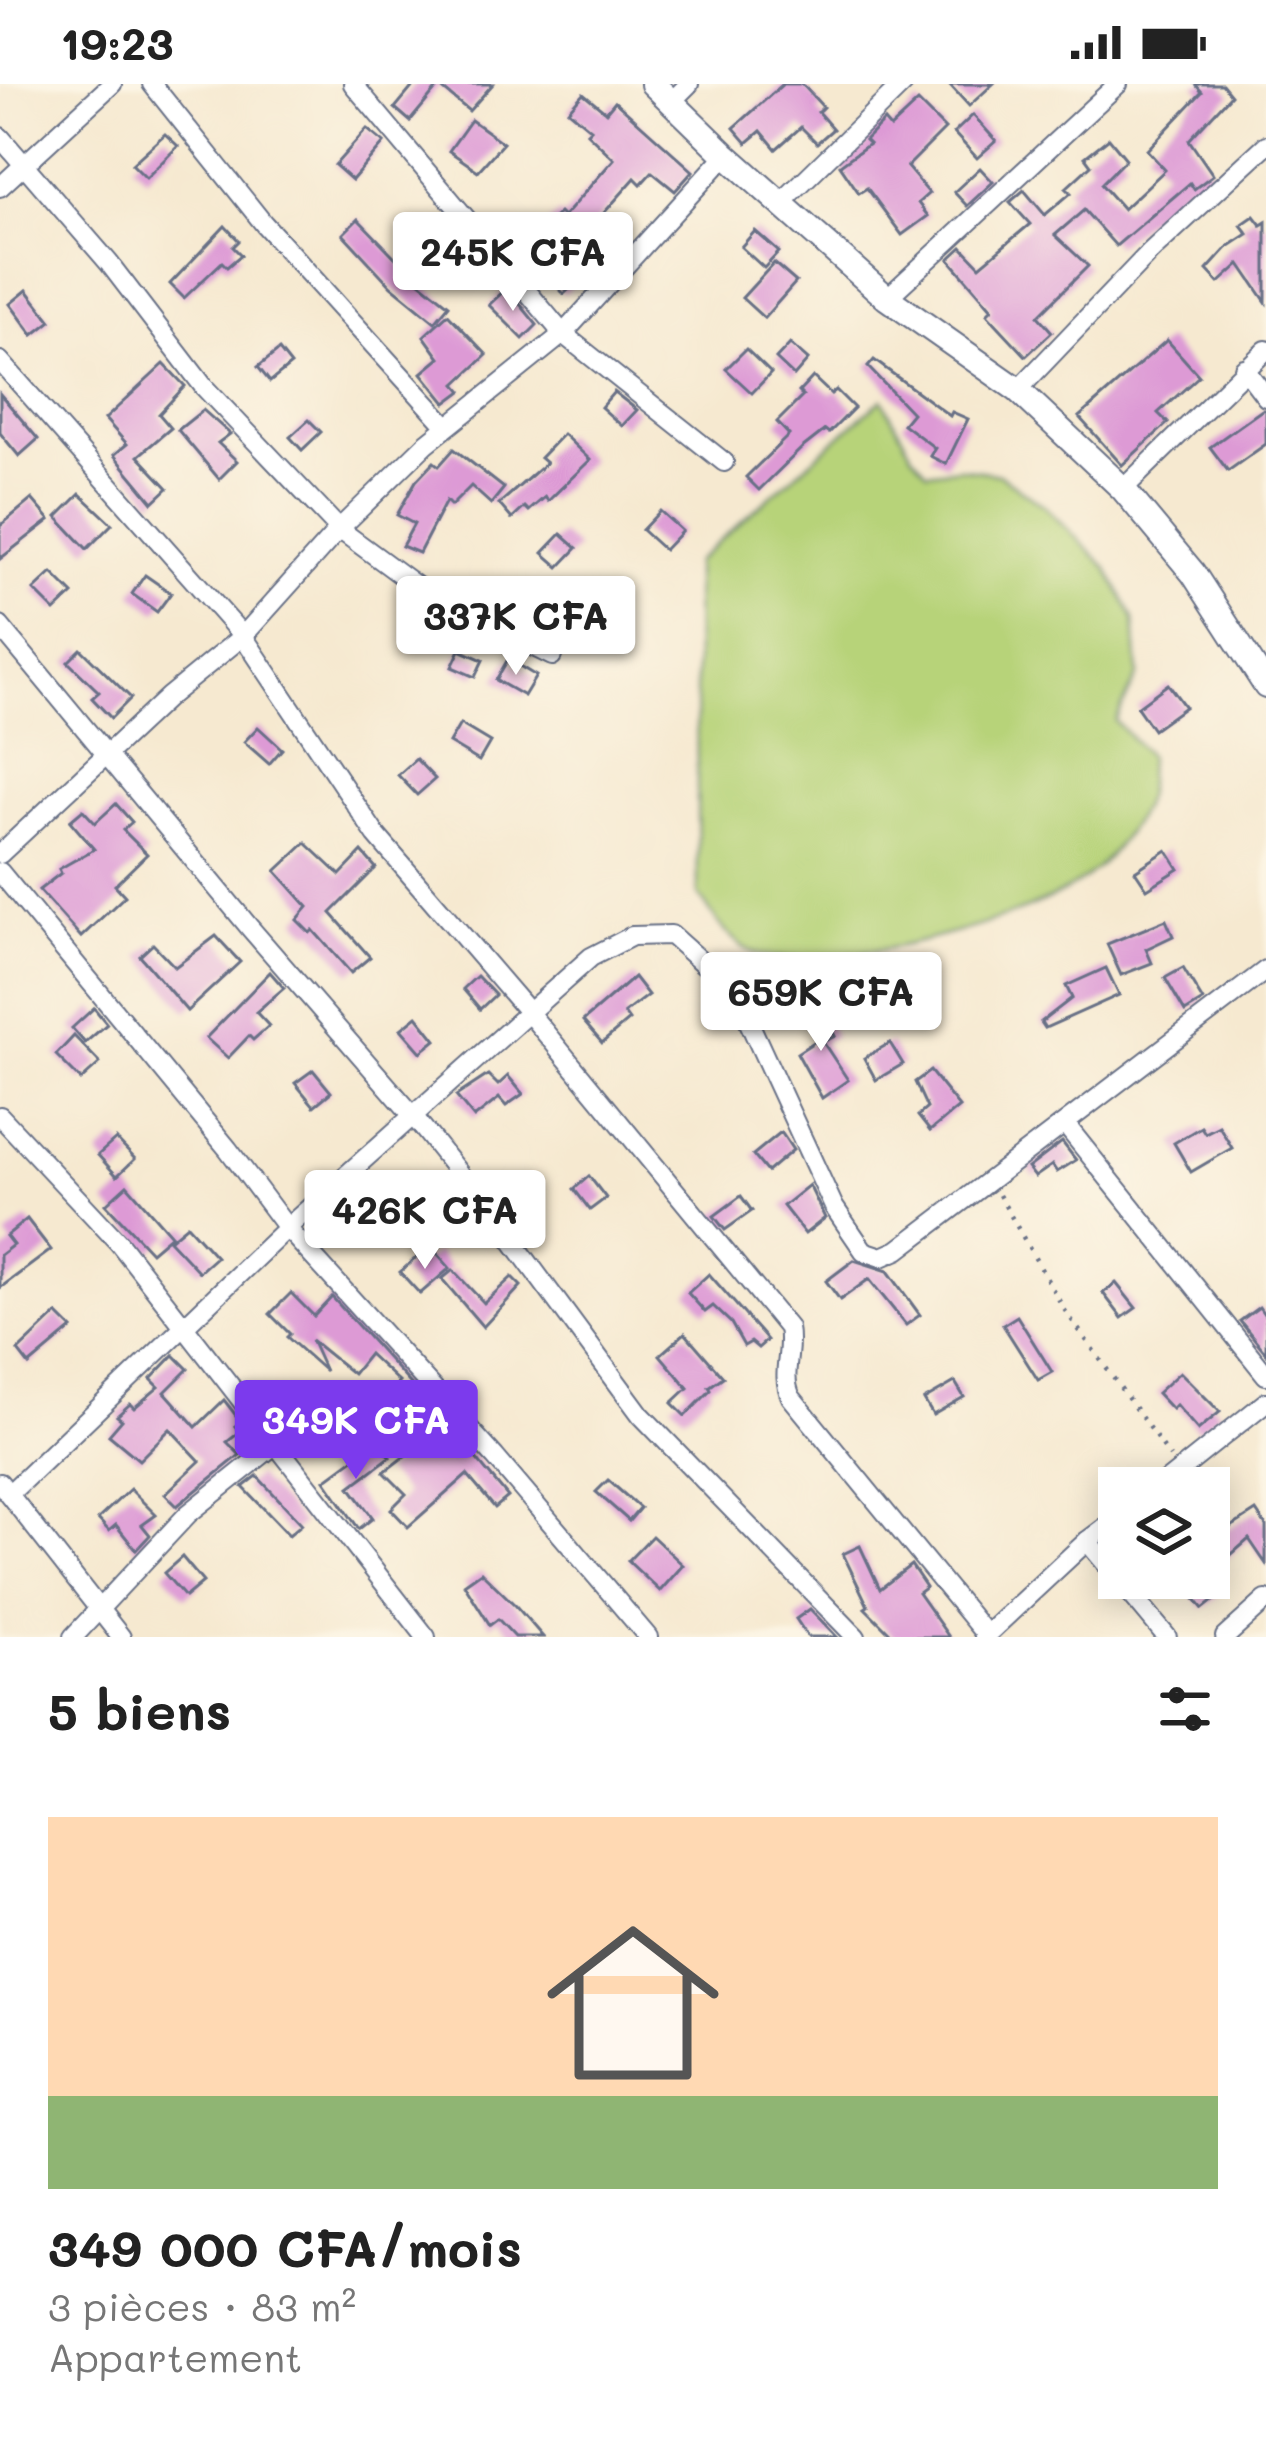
<!DOCTYPE html>
<html lang="fr">
<meta charset="utf-8">
<style>
body{margin:0;font-family:Mali,sans-serif;background:#f2f2f2;color:#222;height:100vh;display:flex;flex-direction:column;font-size:45px;white-space:nowrap}
*{box-sizing:border-box;margin:0}
p{font-size:39px;color:#767676}
.icon{flex:none;width:66px;height:66px;fill:none;stroke:currentColor;stroke-width:2;stroke-linecap:round;stroke-linejoin:round}
.map{position:relative;height:1553px;overflow:hidden}
.panel{display:flex;flex-direction:column;background:#fff;flex:1}
.panel>*{flex:none}
.buttons{position:absolute;left:1098px;top:1383px;display:grid;gap:24px}
.buttons a{display:grid;place-items:center;width:132px;height:132px;border-radius:0px;background:#fff;box-shadow:0 6px 30px #0003;font-size:60px}
.price{position:absolute;translate:-50% -102px;padding:0 27px;border-radius:12px;background:#fff;color:#222;font-size:39px;line-height:78px;filter:drop-shadow(0 3px 6px #0008)}
.price::after{content:'';position:absolute;left:50%;top:72px;width:36px;height:27px;margin-left:-18px;background:inherit;clip-path:polygon(0 0,100% 0,50% 100%)}
.price.on{background:#7c3aed;color:#fff}
ul{padding:0;list-style:none}
li{display:grid;align-content:center;gap:24px;height:636px;padding:0 48px}
li span{display:grid;place-items:center;height:372px;border-radius:0px;color:#555}
li>.icon{margin-inline-start:auto}
span .icon{width:216px;height:216px;fill:#fffc;stroke-width:1}
li b{font-size:51px}
h2{display:flex;justify-content:space-between;align-items:center;height:144px;padding:0 48px;font-size:51px}
.status{display:flex;justify-content:space-between;align-items:center;height:84px;padding:0 60px;background:#fff;direction:ltr}
.status svg{height:33px;fill:currentColor}
.map>svg:first-child{display:block}
</style>
<div class="status"><b>19:23</b><svg viewBox="0 0 49 12"><path d="M0 12V9h3v3zM5 12V6h3v6zM10 12V3h3v9zM15 12V0h3v12zM26 1h20v11H26zM47 4h2v5h-2z"/></svg></div>
<div class="map">
<svg width="1266" height="1553" viewBox="0 0 1266 1553">
<rect width="100%" height="100%" fill="#fcf5e5"/>
<filter id="ink" filterUnits="userSpaceOnUse"><feTurbulence type="fractalNoise" baseFrequency=".00833" numOctaves="2"/><feDisplacementMap in="SourceGraphic" scale="24" xChannelSelector="R" yChannelSelector="G"/><feConvolveMatrix kernelMatrix="1 2 1 2 8 2 1 2 1" color-interpolation-filters="sRGB"/></filter>
<filter id="wash" filterUnits="userSpaceOnUse"><feTurbulence type="fractalNoise" baseFrequency=".004" numOctaves="4" result="noise"/><feDisplacementMap in="SourceGraphic" scale="48" xChannelSelector="R" yChannelSelector="G"/><feGaussianBlur stdDeviation="2.7" result="paint"/><feColorMatrix in="noise" values="0 0 0 0 0 0 0 0 0 0 0 0 0 0 0 0 0 1.4 0 .05"/><feComposite in="paint" operator="in"/></filter>
<g filter="url(#wash)">
<rect width="100%" height="100%" fill="#f6e9d0"/>
<path fill="#b7d379" stroke="#69816c" stroke-width="3" d="M882 315 912 370 927 388 960 384 999 390 1044 422 1107 484 1134 535 1138 591 1115 637 1148 672C1147 684 1148 697 1146 709 1141 735 1110 774 1089 791 1030 839 839 886 763 872 736 867 713 832 698 810L695 478Z"/>
<g id="blocks">
<g fill="#dd9ad5">
<polygon points="415,0 493,0 469,27 439,2 410,37 395,24"/>
<polygon points="783,0 802,0 823,23 818,28 833,45 817,59 801,43 776,65 761,47 747,59 734,44"/>
<polygon points="949,0 993,0 969,22"/>
<polygon points="1195,0 1222,0 1231,11 1189,56 1213,91 1194,105 1190,99 1116,162 1084,126 1055,151 1088,182 1038,232 1052,248 1026,272 987,230 992,225 949,175 962,163 980,182 1030,140 1010,118 1024,106 1045,131 1071,109 1066,104 1091,81 1085,73 1109,54 1126,75 1101,100 1123,125 1165,86 1147,66 1202,8"/>
<polygon points="583,9 606,28 615,17 693,87 675,107 652,88 641,100 635,94 580,156 601,176 564,210 521,165 559,129 563,133 614,75 587,49 591,45 568,26"/>
<polygon points="918,18 945,45 907,83 929,109 918,119 928,132 902,151 867,104 859,109 840,81 869,60 865,56 884,37 890,44"/>
<polygon points="973,31 996,57 977,74 954,49"/>
<polygon points="471,36 503,59 478,87 449,67"/>
<polygon points="367,45 384,59 352,96 335,81"/>
<polygon points="165,50 178,62 146,94 132,80"/>
<polygon points="980,84 993,98 967,122 954,108"/>
<polygon points="1254,132 1261,141 1266,138 1266,218 1240,180 1219,199 1207,186 1228,163 1248,150 1241,141"/>
<polygon points="358,135 415,194 449,221 435,238 391,202 343,150"/>
<polygon points="225,142 239,157 233,163 241,171 227,183 222,178 184,214 170,200"/>
<polygon points="755,147 779,168 764,184 741,163"/>
<polygon points="774,179 796,198 764,234 742,214"/>
<polygon points="507,204 537,241 523,255 489,221"/>
<polygon points="27,206 51,237 33,251 10,220"/>
<polygon points="448,230 487,271 456,300 462,307 446,319 422,289 440,274 424,252"/>
<polygon points="1167,256 1199,292 1158,329 1168,339 1122,381 1079,333"/>
<polygon points="790,260 808,276 794,292 776,275"/>
<polygon points="746,265 771,289 752,309 726,285"/>
<polygon points="279,266 291,281 270,298 258,283"/>
<polygon points="874,276 950,332 952,328 968,335 946,380 930,372 935,364 903,340 912,329 868,283"/>
<polygon points="164,280 185,302 159,330 171,344 138,372 168,404 153,418 114,371 127,360 105,335"/>
<polygon points="813,293 831,310 836,306 854,324 829,349 825,346 802,364 759,406 746,393 789,351 777,338 803,312 799,308"/>
<polygon points="614,308 637,326 622,342 601,323"/>
<polygon points="0,310 38,355 19,372 0,349"/>
<polygon points="203,326 230,350 218,359 237,377 219,395 178,346"/>
<polygon points="1262,326 1266,326 1266,360 1228,387 1210,363"/>
<polygon points="309,336 321,348 302,366 290,353"/>
<polygon points="563,350 590,376 548,417 545,413 529,427 525,423 512,435 499,420 546,379 540,374"/>
<polygon points="454,365 504,404 491,420 471,402 451,422 446,417 419,469 402,462 414,440 397,431 416,397 434,378 439,382"/>
<polygon points="80,410 112,440 87,465 57,433"/>
<polygon points="32,415 50,436 0,475 0,442"/>
<polygon points="660,427 682,447 664,466 642,446"/>
<polygon points="561,450 577,464 559,483 543,469"/>
<polygon points="52,489 73,510 55,527 34,506"/>
<polygon points="145,491 171,509 157,528 132,510"/>
<polygon points="81,565 131,614 111,634 92,614 99,608 68,578"/>
<polygon points="460,566 483,576 475,593 452,583"/>
<polygon points="508,575 536,592 524,612 496,596"/>
<polygon points="1168,600 1185,623 1153,646 1137,623"/>
<polygon points="460,640 490,658 479,677 449,659"/>
<polygon points="258,643 282,665 269,680 244,658"/>
<polygon points="416,675 435,695 417,711 398,691"/>
<polygon points="116,720 132,738 123,746 147,770 115,801 125,812 81,853 39,806 61,789 59,785 94,765 70,737 83,726 95,739"/>
<polygon points="306,759 340,791 362,768 376,784 331,829 370,873 351,889 313,846 310,849 297,836 308,823 276,787"/>
<polygon points="1167,766 1179,785 1147,805 1135,787"/>
<polygon points="1166,836 1173,852 1146,865 1152,879 1121,891 1107,860"/>
<polygon points="216,852 240,878 187,927 140,872 153,860 175,883"/>
<polygon points="1106,884 1119,911 1045,944 1041,938 1072,914 1066,902"/>
<polygon points="1183,884 1203,917 1185,928 1165,894"/>
<polygon points="270,888 284,904 256,928 269,942 253,956 249,952 228,974 206,954"/>
<polygon points="477,892 495,911 480,925 463,905"/>
<polygon points="634,893 648,911 624,929 629,936 602,959 583,937"/>
<polygon points="763,898 780,926 763,936 749,906"/>
<polygon points="819,919 835,952 823,958 848,996 822,1014 797,969 817,956 803,927"/>
<polygon points="94,924 107,940 85,959 72,944"/>
<polygon points="417,932 436,956 421,968 401,945"/>
<polygon points="74,952 100,979 81,996 56,971"/>
<polygon points="890,959 903,980 876,996 864,974"/>
<polygon points="313,986 331,1008 314,1022 295,999"/>
<polygon points="930,987 959,1023 930,1047 918,1032 927,1024 915,998"/>
<polygon points="488,991 498,1001 508,992 523,1010 506,1022 499,1014 474,1034 456,1012"/>
<polygon points="1219,1042 1232,1064 1191,1088 1174,1059 1201,1043 1205,1049"/>
<polygon points="781,1048 793,1066 767,1088 753,1071"/>
<polygon points="116,1055 135,1075 117,1092 98,1071"/>
<polygon points="1062,1058 1076,1076 1057,1088 1052,1081 1035,1093 1028,1084"/>
<polygon points="589,1092 606,1114 590,1126 574,1105"/>
<polygon points="127,1101 171,1151 151,1168 106,1120"/>
<polygon points="809,1101 825,1134 805,1150 783,1122"/>
<polygon points="366,1112 380,1128 357,1149 342,1134"/>
<polygon points="741,1112 752,1127 725,1146 714,1132"/>
<polygon points="27,1135 51,1166 0,1204 0,1171 13,1161 6,1152"/>
<polygon points="187,1141 216,1173 199,1188 169,1156"/>
<polygon points="436,1168 450,1184 420,1210 400,1188 418,1172 424,1178"/>
<polygon points="854,1176 888,1187 920,1231 906,1241 869,1195 840,1216 826,1197"/>
<polygon points="453,1186 484,1219 512,1193 521,1202 483,1243 442,1195"/>
<polygon points="709,1190 767,1256 758,1264 751,1258 744,1262 731,1239 713,1222 705,1228 688,1209"/>
<polygon points="1116,1199 1136,1224 1122,1234 1103,1209"/>
<polygon points="291,1209 314,1232 332,1213 418,1308 365,1362 354,1347 399,1298 369,1270 353,1290 311,1256 325,1287 287,1253 290,1250 270,1230"/>
<polygon points="1259,1223 1266,1233 1266,1269 1240,1237"/>
<polygon points="57,1230 72,1245 29,1281 18,1267"/>
<polygon points="1017,1232 1052,1288 1038,1296 1003,1241"/>
<polygon points="685,1249 723,1293 709,1303 711,1306 685,1332 672,1319 688,1304 660,1271"/>
<polygon points="174,1271 188,1285 165,1308 196,1343 224,1316 241,1338 235,1342 240,1348 227,1358 240,1371 177,1422 165,1410 200,1377 170,1345 139,1376 109,1351 122,1336 117,1332 130,1320 134,1324 159,1303 151,1295"/>
<polygon points="1180,1288 1220,1328 1198,1346 1176,1321 1172,1325 1157,1309"/>
<polygon points="955,1298 964,1313 933,1331 924,1316"/>
<polygon points="436,1348 454,1371 465,1361 508,1413 495,1424 467,1391 408,1443 391,1425 406,1410 384,1388"/>
<polygon points="378,1357 390,1373 350,1403 373,1434 359,1445 325,1396"/>
<polygon points="257,1392 302,1440 289,1451 243,1403"/>
<polygon points="608,1396 640,1424 629,1437 596,1408"/>
<polygon points="130,1405 156,1431 142,1441 150,1451 136,1466 116,1441 109,1447 98,1435"/>
<polygon points="1209,1424 1228,1445 1256,1427 1266,1442 1266,1480 1249,1455 1209,1490"/>
<polygon points="652,1452 683,1481 660,1507 628,1477"/>
<polygon points="860,1462 880,1505 911,1481 926,1503 918,1509 949,1553 894,1553 865,1524 868,1522 843,1470"/>
<polygon points="182,1473 203,1498 185,1513 164,1489"/>
<polygon points="481,1488 516,1522 543,1553 515,1553 498,1535 490,1541 464,1500"/>
<polygon points="1178,1494 1202,1494 1218,1513 1203,1525"/>
<polygon points="810,1525 837,1553 808,1553 796,1535"/>
</g>
</g>
</g>
<g filter="url(#ink)">
<use href="#blocks" fill-opacity="0" stroke="#687086" stroke-width="3"/>
<g fill="none" stroke-linecap="round" stroke-linejoin="round">
<g stroke="#687086" stroke-width="22">
<g id="minor">
<polyline points="152,0 264,140 446,341"/>
<polyline points="353,0 563,250 724,378"/>
<polyline points="671,18 689,0"/>
<polyline points="0,53 109,179 204,303 339,445 430,512 552,572"/>
<polyline points="0,103 112,0"/>
<polyline points="781,119 903,0"/>
<polyline points="887,214 1118,0"/>
<path d="M0 277 243 552 376 751 530 930 788 1244C793 1268 780 1290 791 1313L986 1551"/>
<polyline points="1244,284 1266,313"/>
<polyline points="1018,306 1151,167 1266,61"/>
<polyline points="1123,405 1266,266"/>
<polyline points="0,542 250,844 415,1034 505,1147 641,1331 856,1553"/>
<polyline points="0,770 168,613 243,552 339,445 426,360 563,250 726,71"/>
<polyline points="0,788 228,1065 287,1144 495,1373 648,1553"/>
<polyline points="0,1032 119,1159 426,1553"/>
<polyline points="1065,1040 1266,1291"/>
<polyline points="0,1399 121,1553"/>
<polyline points="1158,1404 1266,1318"/>
<polyline points="9,1410 287,1144 591,873 632,852 671,851 735,908 834,1123 864,1167 882,1173 898,1166 1266,886"/>
<polyline points="1087,1457 1167,1553"/>
<polyline points="73,1553 188,1430 277,1359"/>
<polyline points="984,1553 1087,1457 1119,1433"/>
<polyline points="1225,1553 1266,1516"/>
</g>
</g>
<g stroke="#687086" stroke-width="28">
<polyline id="tertiary" points="653,0 726,71 887,214 1018,306 1123,405 1193,489 1266,602"/>
</g>
<polyline stroke="#687086" stroke-width="4.5" stroke-dasharray="3 9" stroke-linecap="butt" points="999,1111 1064,1225 1170,1373"/>
<use href="#minor" stroke="#fff" stroke-width="18"/>
<use href="#tertiary" stroke="#fff" stroke-width="24"/>
</g>
</g>
</svg>
<div class="buttons">
<a><svg class="icon" aria-label="layers" viewBox="0 0 24 24"><path d="M12 4l9 5-9 5-9-5zM3 14l9 5 9-5"/></svg></a>
</div>
<b class="price" style="left:513px;top:230px">245K CFA</b>
<b class="price" style="left:516px;top:594px">337K CFA</b>
<b class="price" style="left:821px;top:970px">659K CFA</b>
<b class="price" style="left:425px;top:1188px">426K CFA</b>
<b class="price on" style="left:356px;top:1398px">349K CFA</b>
</div>
<section class="panel">
<h2>5 biens<svg class="icon" aria-label="filters" viewBox="0 0 24 24"><path d="M4 7h16M4 17h16"/><circle cx="9" cy="7" r="2"/><circle cx="15" cy="17" r="2"/></svg></h2>
<ul>
<li><span style="background:linear-gradient(#ffd9b3 75%,#8fb573 0)"><svg class="icon" aria-label="home" viewBox="0 0 24 24"><path d="M3 11l9-7 9 7M6 9v11h12V9"/></svg></span><div><b>349 000 CFA/mois</b><p>3 pièces · 83 m²</p><p>Appartement</p></div></li>
</ul>
</section>
